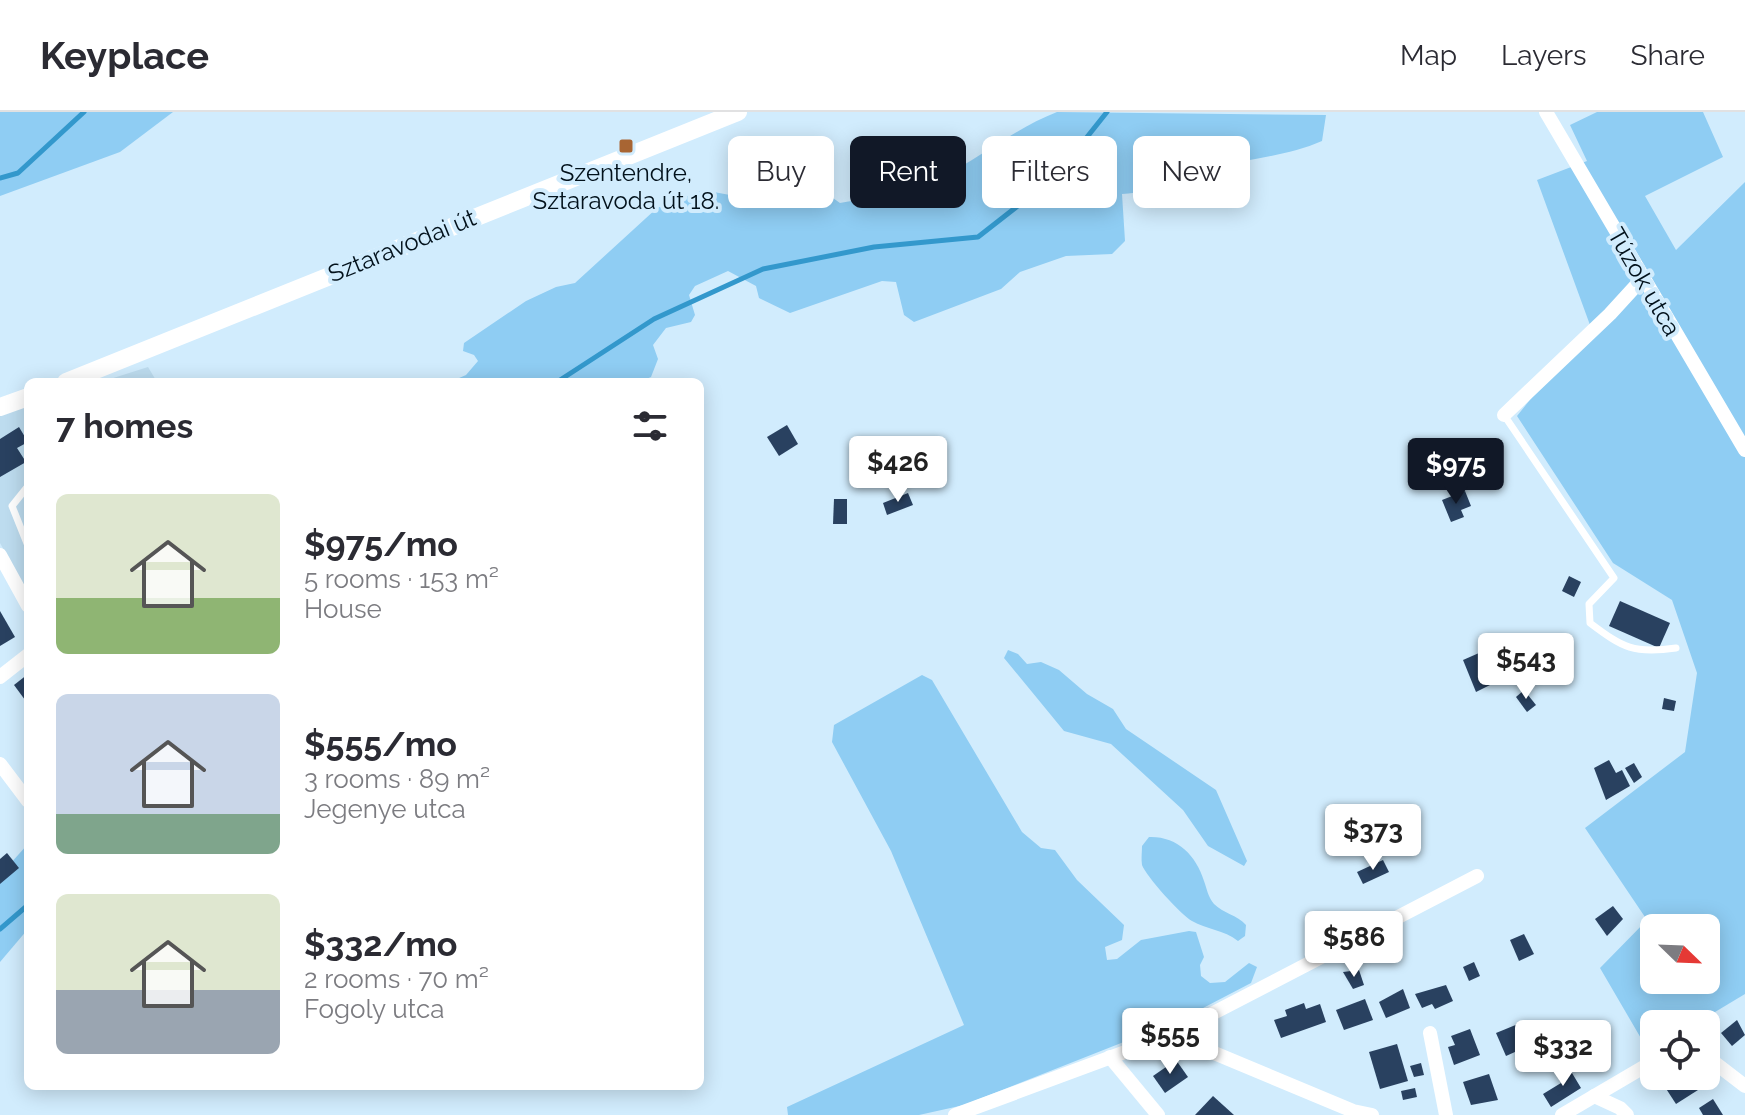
<!DOCTYPE html>
<meta charset="utf-8">
<style>
body{margin:0;font-family:Raleway,sans-serif;background:#f7f7f7;color:#2b2b33;height:100vh;display:flex;flex-direction:column;font-size:30px;white-space:nowrap}
*{box-sizing:border-box;margin:0}
p{font-size:26px;color:#7c7c81}
.icon{flex:none;width:44px;height:44px;fill:none;stroke:currentColor;stroke-width:2;stroke-linecap:round;stroke-linejoin:round}
.map{position:relative;flex:1;overflow:hidden}
.panel{position:absolute;left:24px;top:266px;width:680px;height:712px;display:flex;flex-direction:column;background:#fff;border-radius:12px;box-shadow:0 4px 20px #0003}
.panel>*{flex:none}
.hud{position:absolute;left:728px;top:24px;width:760px;height:72px;display:flex;gap:16px}
.needle{width:52px;rotate:113deg}
.controls{position:absolute;left:1640px;top:802px;display:grid;gap:16px}
.controls a{display:grid;place-items:center;width:80px;height:80px;border-radius:12px;background:#fff;box-shadow:0 4px 20px #0003;font-size:40px}
.price{position:absolute;translate:-50% -68px;padding:0 18px;border-radius:8px;background:#fff;color:#222;font-size:26px;line-height:52px;filter:drop-shadow(0 2px 4px #0008)}
.price::after{content:'';position:absolute;left:50%;top:48px;width:24px;height:18px;margin-left:-12px;background:inherit;clip-path:polygon(0 0,100% 0,50% 100%)}
.price.on{background:#111827;color:#fff}
ul{padding:0;list-style:none}
li{display:flex;align-items:center;gap:24px;height:200px;padding:0 32px}
li span{display:grid;place-items:center;flex:none;width:224px;height:160px;border-radius:12px;color:#555}
li>.icon{margin-inline-start:auto}
span .icon{width:96px;height:96px;fill:#fffc;stroke-width:1}
li b{font-size:34px}
h2{display:flex;justify-content:space-between;align-items:center;height:96px;padding:0 32px;font-size:34px}
.pill{padding:0 28px;border-radius:12px;background:#fff;box-shadow:0 4px 20px #0003;font-size:28px;line-height:72px}
.pill.on{background:#111827;color:#fff}
header{display:flex;align-items:center;gap:48px;box-sizing:border-box;height:112px;padding:0 40px;background:#fff;border-bottom:2px solid #e1e1e2}
header strong{font-size:38px}
nav{display:flex;gap:44px;margin-inline-start:auto;font-size:28px}
.map>svg:first-child{display:block}
</style>
<header>
<strong>Keyplace</strong>
<nav><a>Map</a><a>Layers</a><a>Share</a></nav>
</header>
<div class="map">
<svg width="1745" height="1003" viewBox="0 0 1745 1003">
<rect width="100%" height="100%" fill="#d1ecfd"/>
<g fill="#bddcef">
<polygon points="148,255 157,270 100,270 104,269"/>
<polygon points="28,293 28,481 0,431 0,302"/>
</g>
<g fill="#8fcdf3" fill-rule="evenodd">
<polygon points="0,0 173,0 120,40 0,84"/>
<path d="M1057 0 1326 3 1322 29C1286 45 1244 47 1206 57 1173 65 1158 80 1122 82L1125 129 1112 142 1066 144 1020 160 1001 177 914 210 904 203 896 170 882 169 790 201 759 186 756 174 728 159 695 174 689 183 695 203 691 210 666 216 653 233 658 247 651 265 639 270H450L466 263 478 249 474 243 463 239 464 231 526 189 556 175 575 171 657 96 703 78 746 86 780 71 809 69 840 91C862 87 886 86 908 79 962 63 1005 20 1057 0Z"/>
<path d="M1597 0H1703L1723 45 1645 84 1676 138 1745 70V882L1695 912H1654V936L1649 940 1600 856 1647 808 1585 716 1685 640 1697 561 1672 488 1613 451 1517 304 1590 213 1537 68 1587 49 1570 13ZM1654 816H1706V868H1654Z"/>
<polygon points="1008,538 1018,542 1027,552 1041,550 1059,558 1087,582 1113,597 1126,617 1216,678 1247,749 1244,754 1208,734 1183,698 1111,632 1064,619 1004,546"/>
<polygon points="922,563 932,568 1022,720 1041,736 1055,738 1077,768 1124,813 1122,828 1105,835 1107,848 1117,847 1141,828 1189,819 1196,820 1204,845 1200,853 1201,864 1210,871 1225,870 1249,851 1257,855 1251,871 1182,907 964,993 919,1003 788,1003 787,995 964,913 891,739 832,630 834,613"/>
<path d="M1149 725C1177 724 1196 743 1204 769 1207 777 1208 785 1214 792 1223 801 1237 803 1246 813L1245 824 1238 829C1224 818 1206 817 1192 809 1181 803 1146 764 1142 753 1141 747 1142 740 1142 734Z"/>
<polygon points="28,732 28,817 0,850 0,763"/>
</g>
<g fill="none" stroke-linecap="round" stroke-linejoin="round">
<g stroke="#3398cc" stroke-width="5">
<polyline points="0,66 18,61 84,0"/>
<polyline points="557,270 654,207 763,157 874,135 978,125 1056,64 1107,0"/>
<polyline points="0,817 28,793"/>
</g>
</g>
<g fill="#294160">
<polygon points="787,313 798,332 779,344 767,325"/>
<polygon points="19,315 28,330 17,336 26,350 0,365 0,327"/>
<polygon points="1465,379 1471,394 1461,398 1464,405 1451,410 1442,388"/>
<polygon points="908,381 913,393 887,403 883,391"/>
<polygon points="834,387 847,387 847,412 833,412"/>
<polygon points="1569,464 1581,470 1574,485 1562,479"/>
<polygon points="1620,489 1670,511 1659,536 1609,514"/>
<polygon points="0,499 15,525 0,534"/>
<polygon points="1479,541 1492,572 1476,580 1463,548"/>
<polygon points="28,562 28,592 14,573"/>
<polygon points="1524,578 1536,593 1527,600 1516,585"/>
<polygon points="1664,586 1676,589 1674,599 1662,597"/>
<polygon points="1609,648 1616,661 1622,658 1630,674 1606,688 1594,656"/>
<polygon points="1634,651 1642,665 1634,671 1625,656"/>
<polygon points="7,741 19,756 0,772 0,747"/>
<polygon points="1383,748 1389,760 1363,772 1357,760"/>
<polygon points="1613,794 1623,807 1607,824 1595,807"/>
<polygon points="1386,820 1389,826 1395,824 1402,840 1383,848 1373,826"/>
<polygon points="1524,822 1534,842 1519,849 1510,828"/>
<polygon points="1474,850 1480,864 1469,869 1463,855"/>
<polygon points="1359,858 1364,873 1353,877 1343,860"/>
<polygon points="1446,873 1453,889 1435,897 1432,892 1422,896 1415,882"/>
<polygon points="1403,877 1410,896 1386,906 1379,890"/>
<polygon points="1365,887 1373,908 1344,918 1336,898"/>
<polygon points="1304,891 1306,897 1320,892 1326,910 1281,926 1274,908 1287,904 1285,898"/>
<polygon points="1528,908 1537,930 1506,944 1496,921"/>
<polygon points="1737,908 1745,923 1732,934 1721,921"/>
<polygon points="1470,917 1480,943 1454,953 1448,935 1455,933 1451,924"/>
<polygon points="1588,918 1594,930 1573,941 1567,929"/>
<polygon points="1397,932 1408,969 1380,977 1369,940"/>
<polygon points="1176,948 1188,965 1165,981 1153,964"/>
<polygon points="1421,951 1424,963 1414,965 1410,954"/>
<polygon points="1569,956 1581,976 1551,995 1543,982 1561,971 1557,964"/>
<polygon points="1489,962 1498,988 1471,993 1463,970"/>
<polygon points="1675,964 1688,964 1698,978 1676,992 1663,972"/>
<polygon points="1415,976 1417,985 1403,988 1401,979"/>
<polygon points="1213,984 1234,1003 1195,1003"/>
<polygon points="1713,987 1723,1003 1703,1003 1699,996"/>
</g>
<g fill="none" stroke-linecap="round" stroke-linejoin="round">
<g stroke="#fff" stroke-width="7">
<path d="M1504 303 1614 466 1589 492 1590 511C1623 536 1634 542 1676 536"/>
<polyline points="28,374 12,394 28,434"/>
</g>
<g stroke="#fff" stroke-width="14">
<polyline points="1546,0 1745,338"/>
<polyline points="1504,303 1610,202 1642,167"/>
<polyline points="0,443 28,494"/>
<polyline points="0,565 28,543"/>
<polyline points="0,652 28,689"/>
<polyline points="1430,921 1446,1003"/>
<polyline points="1171,923 1353,999 1372,1003"/>
<polyline points="1706,944 1745,974"/>
<polyline points="1110,945 1158,1003"/>
<polyline points="1594,984 1620,996 1627,1003"/>
<polyline points="955,1003 1171,923 1477,764"/>
<polyline points="1562,1003 1654,949"/>
</g>
<g stroke="#fff" stroke-width="18">
<polyline points="66,270 738,0"/>
<polyline points="0,295 28,285"/>
</g>
</g>
<rect fill="#a86533" stroke="#d1ecfd" stroke-width="3" x="618" y="26" width="16" height="16" rx="4"/>
<g text-anchor="middle" stroke-width="8" stroke-linejoin="round" paint-order="stroke">
<g font-size="24" fill="#02111b" stroke="#d1ecfd">
<text x="626" y="69">Szentendre,<tspan x="626" dy="28">Sztaravoda út 18.</tspan></text>
</g>
<g font-size="24" fill="#02111b" stroke="#d1ecfd">
<text transform="translate(402 134) rotate(-22)" y="8">Sztaravodai út</text>
<text transform="translate(1644 170) rotate(60)" y="8">Túzok utca</text>
</g>
</g>
</svg>
<div class="controls">
<a><svg class="needle" viewBox="-14 -14 28 28"><path d="M0-13l5 13h-10z" fill="#e53935"/><path d="M0 13l5-13h-10z" fill="#7c7c81"/></svg></a>
<a><svg class="icon" aria-label="locate" viewBox="0 0 24 24"><circle cx="12" cy="12" r="6"/><path d="M12 2v4M12 18v4M2 12h4M18 12h4"/></svg></a>
</div>
<b class="price" style="left:898px;top:392px">$426</b>
<b class="price on" style="left:1456px;top:394px">$975</b>
<b class="price" style="left:1526px;top:589px">$543</b>
<b class="price" style="left:1373px;top:760px">$373</b>
<b class="price" style="left:1354px;top:867px">$586</b>
<b class="price" style="left:1170px;top:964px">$555</b>
<b class="price" style="left:1563px;top:976px">$332</b>
<div class="hud">
<a class="pill">Buy</a>
<a class="pill on">Rent</a>
<a class="pill">Filters</a>
<a class="pill">New</a>
</div>
<section class="panel">
<h2>7 homes<svg class="icon" aria-label="filters" viewBox="0 0 24 24"><path d="M4 7h16M4 17h16"/><circle cx="9" cy="7" r="2"/><circle cx="15" cy="17" r="2"/></svg></h2>
<ul>
<li><span style="background:linear-gradient(#dfe7d0 65%,#8fb573 0)"><svg class="icon" aria-label="home" viewBox="0 0 24 24"><path d="M3 11l9-7 9 7M6 9v11h12V9"/></svg></span><div><b>$975/mo</b><p>5 rooms · 153 m²</p><p>House</p></div></li>
<li><span style="background:linear-gradient(#c9d6e8 75%,#7fa58c 0)"><svg class="icon" aria-label="home" viewBox="0 0 24 24"><path d="M3 11l9-7 9 7M6 9v11h12V9"/></svg></span><div><b>$555/mo</b><p>3 rooms · 89 m²</p><p>Jegenye utca</p></div></li>
<li><span style="background:linear-gradient(#dfe7d0 60%,#9aa5b1 0)"><svg class="icon" aria-label="home" viewBox="0 0 24 24"><path d="M3 11l9-7 9 7M6 9v11h12V9"/></svg></span><div><b>$332/mo</b><p>2 rooms · 70 m²</p><p>Fogoly utca</p></div></li>
</ul>
</section>
</div>
